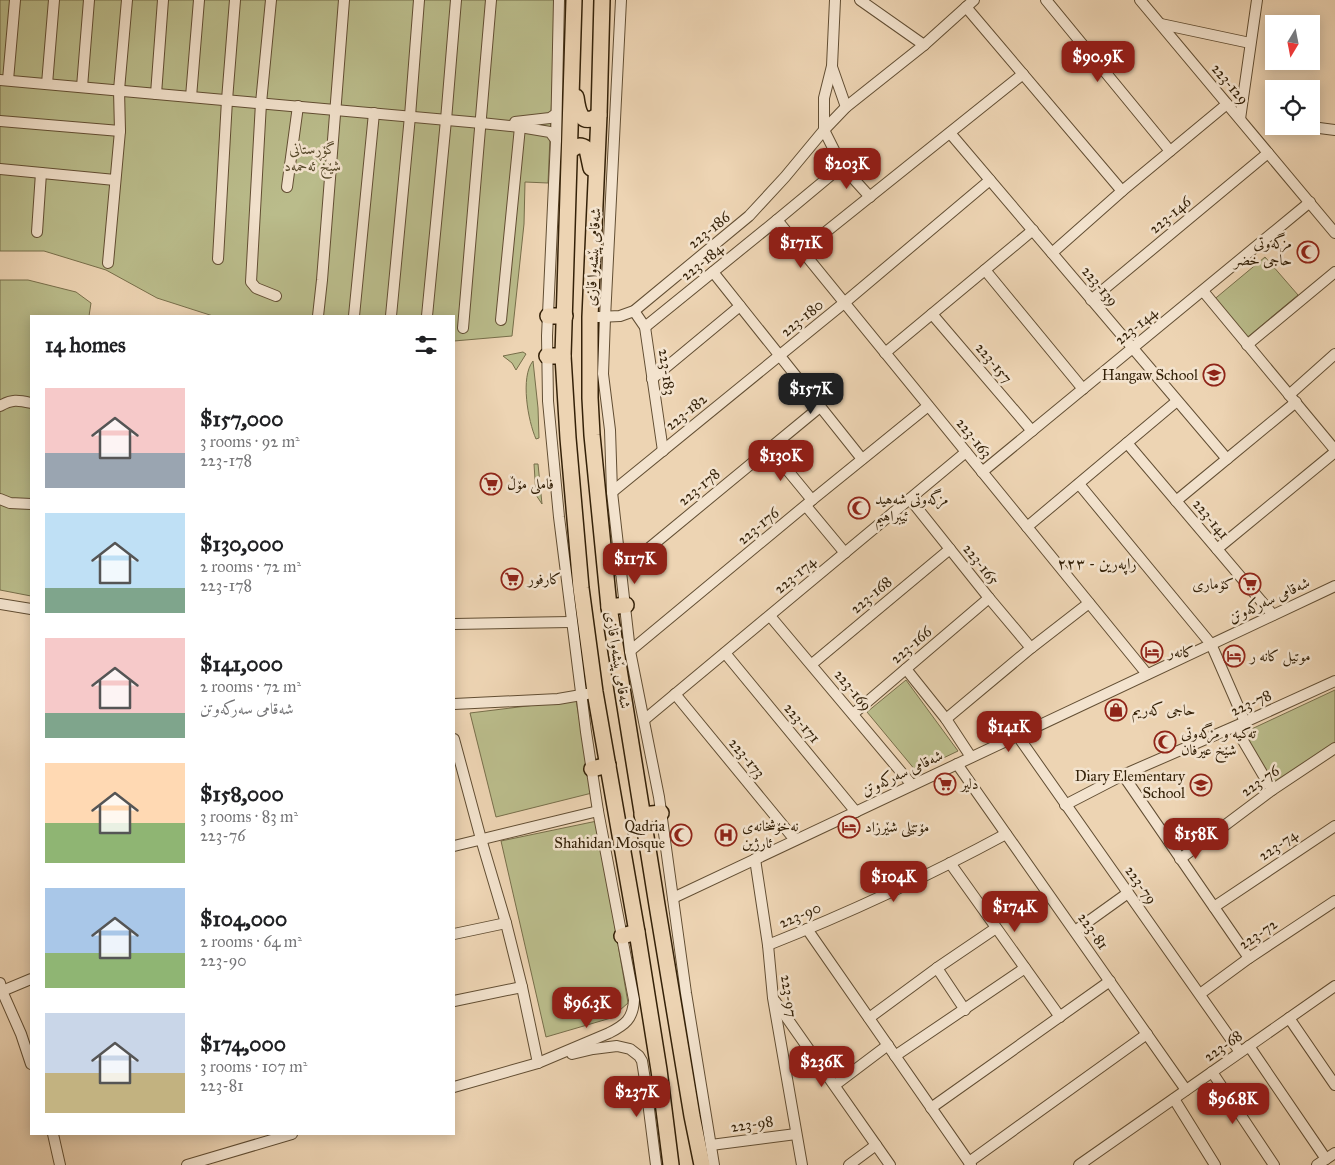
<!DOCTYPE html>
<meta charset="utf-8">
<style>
body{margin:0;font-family:"IM FELL Great Primer",Amiri,serif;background:#f2f2f2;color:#202124;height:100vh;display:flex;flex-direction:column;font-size:19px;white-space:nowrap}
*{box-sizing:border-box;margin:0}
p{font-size:16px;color:#757577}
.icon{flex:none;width:28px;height:28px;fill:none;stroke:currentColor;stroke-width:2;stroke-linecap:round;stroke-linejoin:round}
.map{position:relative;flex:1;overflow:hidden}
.drawer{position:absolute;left:30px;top:315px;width:425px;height:820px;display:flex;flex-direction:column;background:#fff;border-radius:0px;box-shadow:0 2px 12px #0003}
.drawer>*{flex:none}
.needle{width:32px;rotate:190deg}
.buttons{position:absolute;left:1265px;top:15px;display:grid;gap:10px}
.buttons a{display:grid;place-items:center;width:55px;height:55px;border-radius:0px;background:#fff;box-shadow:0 2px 12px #0003;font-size:25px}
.price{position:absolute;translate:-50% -42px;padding:0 11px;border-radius:10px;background:#8f2418;color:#fff;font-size:16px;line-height:32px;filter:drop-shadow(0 1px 2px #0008)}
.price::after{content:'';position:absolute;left:50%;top:30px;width:15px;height:11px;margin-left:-8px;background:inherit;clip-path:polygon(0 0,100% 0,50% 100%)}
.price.active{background:#222;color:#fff}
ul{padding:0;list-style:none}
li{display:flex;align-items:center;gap:15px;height:125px;padding:0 15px}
li span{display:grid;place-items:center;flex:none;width:140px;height:100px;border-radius:0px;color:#555}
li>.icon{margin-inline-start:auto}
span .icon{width:60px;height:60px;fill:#fffc;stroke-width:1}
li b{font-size:21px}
h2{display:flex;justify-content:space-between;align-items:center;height:60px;padding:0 15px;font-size:21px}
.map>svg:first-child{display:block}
</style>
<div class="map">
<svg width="1335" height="1165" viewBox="0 0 1335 1165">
<rect width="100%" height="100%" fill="#edd4b3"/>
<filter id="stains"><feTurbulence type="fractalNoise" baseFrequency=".004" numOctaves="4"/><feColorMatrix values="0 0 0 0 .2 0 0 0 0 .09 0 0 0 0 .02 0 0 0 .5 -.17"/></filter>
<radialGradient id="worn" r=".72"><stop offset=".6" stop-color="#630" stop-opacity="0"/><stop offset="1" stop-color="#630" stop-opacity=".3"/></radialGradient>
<g fill="#babc8b" stroke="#776e4a">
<polygon points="0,0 556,0 548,183 525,182 524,224 512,336 454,341 454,316 213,316 157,298 106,270 44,251 0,251"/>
<polygon points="1265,257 1298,295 1244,340 1211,302"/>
<polygon points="0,280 28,280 76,292 91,303 89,316 31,316 31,596 0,590"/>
<polygon points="523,352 526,354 516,370 512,363 503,356"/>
<path d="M533 361 538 408 539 438 536 439C528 421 520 377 533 361Z"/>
<polygon points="534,464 538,464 542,504 536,495"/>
<polygon points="906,680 958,751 916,771 867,712"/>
<polygon points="1335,690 1335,746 1276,785 1243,733"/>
<polygon points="576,700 592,793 496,817 470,713"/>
<polygon points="597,821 628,1003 611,1018 546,1037 501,841"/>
</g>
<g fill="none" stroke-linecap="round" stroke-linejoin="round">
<g stroke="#624e33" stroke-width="12">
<g id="minor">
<polyline points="271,0 261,103 251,282 256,288 276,296"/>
<polyline points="621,0 605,318 603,374 610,430 612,492 630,651 659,797 686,993 714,1165"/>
<polyline points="835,0 832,66 824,98 824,130 842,166 870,197"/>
<polyline points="860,0 924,45"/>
<polyline points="1046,0 1170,151"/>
<polyline points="1140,0 1335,233"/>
<polyline points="966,7 1122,191"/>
<polyline points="1161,24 1250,43"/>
<polyline points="832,67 846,107"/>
<polyline points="0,80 481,123 520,127 550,132 556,140"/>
<polyline points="8,80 15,0"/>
<polyline points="47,84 54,0"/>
<polyline points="82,87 89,0"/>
<polyline points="156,94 163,0"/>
<polyline points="191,97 199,0"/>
<polyline points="1240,119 1257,0"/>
<polyline points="0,121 120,131"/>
<polyline points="515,122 550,118 556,114"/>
<polyline points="1304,126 1335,130"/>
<polyline points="950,133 1227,459"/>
<polyline points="0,169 115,180"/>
<polyline points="287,187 298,106"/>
<polyline points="777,220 1147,674"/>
<polyline points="37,232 41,173"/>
<polyline points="802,251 1023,74"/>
<polyline points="1052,253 1122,191 1227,104"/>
<polyline points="218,259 227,100 235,0"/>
<polyline points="108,263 120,131 119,90 127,0"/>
<polyline points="985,270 1083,389"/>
<polyline points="713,272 862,459"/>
<polyline points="1203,291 1335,450"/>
<polyline points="1091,300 1268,153"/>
<polyline points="634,311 645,327 663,451"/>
<polyline points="932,314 1032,431"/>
<polyline points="318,316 322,280 344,0"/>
<polyline points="354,316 374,113"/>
<polyline points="391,316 410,116 419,0"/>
<polyline points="427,316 446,120 456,0"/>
<polyline points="598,317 620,316 634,311 749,216 785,177 824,130 846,107 924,45 974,0"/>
<polyline points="501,320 520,127"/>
<polyline points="645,327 777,220 842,166"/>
<polyline points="463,328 491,0"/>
<polyline points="1247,345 1335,272"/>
<polyline points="885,353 1033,230"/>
<polyline points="652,379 740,306"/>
<polyline points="1289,395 1335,354"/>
<path d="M0 406C12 399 18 400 31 403"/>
<polyline points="1127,443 1273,615"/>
<polyline points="770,449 812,500"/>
<polyline points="982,472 1310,202"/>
<polyline points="1079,484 1211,644 1245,722"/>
<polyline points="612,492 844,303 990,180"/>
<polyline points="0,499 10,503 31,504"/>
<polyline points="910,499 989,598 1031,648"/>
<polyline points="1176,501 1296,402"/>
<polyline points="806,506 845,553"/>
<polyline points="1027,527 1177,401"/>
<polyline points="1217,549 1335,452"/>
<polyline points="620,572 820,407"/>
<polyline points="0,604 31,609"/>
<polyline points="770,616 912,785"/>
<polyline points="454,624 571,622"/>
<polyline points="630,651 812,500 928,406"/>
<polyline points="725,653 856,812"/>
<polyline points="812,664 950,549"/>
<polyline points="906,669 946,719 971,757"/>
<polyline points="675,694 795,840"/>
<polyline points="454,704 558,699 587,694"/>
<polyline points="853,714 989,598"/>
<polyline points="946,719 1031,648 1089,603"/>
<polyline points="644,720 966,452"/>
<polyline points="1235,727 1272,790"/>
<polyline points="1017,735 1240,1052"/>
<polyline points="454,739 481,839 506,923 522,987 538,1063"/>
<polyline points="957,764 1186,1090"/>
<polyline points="1123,775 1249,958"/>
<polyline points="1065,805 1123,775 1245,722 1335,681"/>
<polyline points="454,846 598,811"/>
<polyline points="755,859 768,945 773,998 802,1165"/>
<polyline points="1180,859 1272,790 1335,748"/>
<polyline points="950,863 1060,1017"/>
<polyline points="673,898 1335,586"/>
<polyline points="1214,907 1335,826"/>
<polyline points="807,929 971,1165"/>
<polyline points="1075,931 1128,893"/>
<polyline points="454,934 506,923"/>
<path d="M768 945C849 913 930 875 1006 834"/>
<polyline points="937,968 965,1010"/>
<polyline points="0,983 2,991 21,1034 31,1064"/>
<polyline points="0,992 31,979"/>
<polyline points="1200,994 1249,958 1335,901"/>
<polyline points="454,1001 522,987"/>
<polyline points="775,1001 890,1165"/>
<polyline points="869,1018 937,968 996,928"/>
<polyline points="1289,1018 1335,1085"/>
<polyline points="1249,1046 1326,1159"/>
<polyline points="572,1054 593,1049 617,1046 630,1049 639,1056 642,1061 646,1086 656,1165"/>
<polyline points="895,1056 1025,968"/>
<polyline points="1212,1072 1274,1165"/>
<polyline points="835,1085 888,1045"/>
<path d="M454 1087 538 1063 609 1033C625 1025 633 1019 634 1000L598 811 586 732 559 517 548 401 547 336 556 140 559 0"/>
<polyline points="1174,1099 1215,1165"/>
<polyline points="931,1108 1110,981"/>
<polyline points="53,1134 60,1165"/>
<polyline points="711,1145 796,1134"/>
<polyline points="969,1162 1147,1034"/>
<polyline points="187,1165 292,1134"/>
<polyline points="849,1165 876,1145"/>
<polyline points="1079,1165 1335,986"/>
<polyline points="1317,1165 1335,1153"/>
</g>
</g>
<g stroke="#342108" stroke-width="18">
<g id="highway">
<polyline points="574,0 563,356 568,438 581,588 595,692 637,932 659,1070 671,1165"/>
<polyline points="602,0 599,115 590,317 590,398 592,435 609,607 657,905 692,1116 702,1165"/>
<path d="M576 97C578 112 581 127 599 115"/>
<path d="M570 151C576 146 580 144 587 149L591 168"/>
<polyline points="548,316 565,316"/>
<polyline points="547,356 563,356"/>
<polyline points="609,607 626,605"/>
<polyline points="592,769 608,765"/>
<polyline points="642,815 661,813"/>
<polyline points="622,936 637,932"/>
</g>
</g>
<use href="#minor" stroke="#f3e3ce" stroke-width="10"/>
<use href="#highway" stroke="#edd4b3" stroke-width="15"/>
</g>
<defs>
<g id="mosque-ring" transform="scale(1.125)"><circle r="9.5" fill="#f3e3ce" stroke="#8f2418" stroke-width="1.5"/><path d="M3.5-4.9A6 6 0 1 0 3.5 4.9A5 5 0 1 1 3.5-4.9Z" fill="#8f2418"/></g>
<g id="school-ring" transform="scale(1.125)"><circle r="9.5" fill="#f3e3ce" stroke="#8f2418" stroke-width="1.5"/><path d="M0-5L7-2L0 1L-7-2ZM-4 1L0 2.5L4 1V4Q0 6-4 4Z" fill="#8f2418"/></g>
<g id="supermarket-ring" transform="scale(1.125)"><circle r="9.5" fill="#f3e3ce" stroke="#8f2418" stroke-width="1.5"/><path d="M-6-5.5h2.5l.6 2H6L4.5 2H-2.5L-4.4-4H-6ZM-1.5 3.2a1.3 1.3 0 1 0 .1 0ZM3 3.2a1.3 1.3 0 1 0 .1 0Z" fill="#8f2418"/></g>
<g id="hotel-ring" transform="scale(1.125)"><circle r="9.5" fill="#f3e3ce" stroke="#8f2418" stroke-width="1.5"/><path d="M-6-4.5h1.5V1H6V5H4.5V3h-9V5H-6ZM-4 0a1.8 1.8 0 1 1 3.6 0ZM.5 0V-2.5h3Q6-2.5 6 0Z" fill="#8f2418"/></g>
<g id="shop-ring" transform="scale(1.125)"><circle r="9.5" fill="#f3e3ce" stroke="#8f2418" stroke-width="1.5"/><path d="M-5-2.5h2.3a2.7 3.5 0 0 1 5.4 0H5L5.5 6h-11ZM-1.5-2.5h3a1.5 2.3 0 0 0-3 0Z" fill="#8f2418"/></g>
<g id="hospital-ring" transform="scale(1.125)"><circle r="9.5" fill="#f3e3ce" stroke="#8f2418" stroke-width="1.5"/><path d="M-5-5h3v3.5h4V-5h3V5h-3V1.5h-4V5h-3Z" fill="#8f2418"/></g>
</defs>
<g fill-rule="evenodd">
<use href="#mosque-ring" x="1308" y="252"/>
<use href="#school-ring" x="1214" y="375"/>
<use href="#supermarket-ring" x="491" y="484"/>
<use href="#mosque-ring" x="859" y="508"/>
<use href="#supermarket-ring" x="512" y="579"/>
<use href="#supermarket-ring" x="1250" y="584"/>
<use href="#hotel-ring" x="1152" y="652"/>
<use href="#hotel-ring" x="1234" y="656"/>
<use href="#shop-ring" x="1116" y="710"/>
<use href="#mosque-ring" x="1165" y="742"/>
<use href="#supermarket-ring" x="945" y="784"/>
<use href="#school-ring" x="1201" y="785"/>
<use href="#hotel-ring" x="849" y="827"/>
<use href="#mosque-ring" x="681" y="835"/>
<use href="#hospital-ring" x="726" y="835"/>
</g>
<g text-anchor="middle" stroke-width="5" stroke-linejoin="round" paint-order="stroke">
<g font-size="15" fill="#342108" stroke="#f3e3ce">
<text transform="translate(1230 84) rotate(50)" y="5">223-129</text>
<text transform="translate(1170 215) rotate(-40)" y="5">223-146</text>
<text transform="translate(709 230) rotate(-39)" y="5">223-186</text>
<text transform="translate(593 257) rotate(-87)" y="5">شەقامی پێشەوا قازی</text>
<text transform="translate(702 262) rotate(-39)" y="5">223-184</text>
<text transform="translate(1100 286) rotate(50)" y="5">223-139</text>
<text transform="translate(802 318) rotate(-39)" y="5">223-180</text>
<text transform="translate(1136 326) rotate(-39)" y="5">223-144</text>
<text transform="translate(994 363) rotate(50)" y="5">223-157</text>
<text transform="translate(667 372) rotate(82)" y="5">223-183</text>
<text transform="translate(686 412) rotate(-39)" y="5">223-182</text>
<text transform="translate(974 438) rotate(51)" y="5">223-163</text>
<text transform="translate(699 487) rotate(-40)" y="5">223-178</text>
<text transform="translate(1211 519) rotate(50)" y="5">223-141</text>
<text transform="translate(758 526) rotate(-40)" y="5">223-176</text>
<text transform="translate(981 564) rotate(51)" y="5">223-165</text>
<text transform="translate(795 575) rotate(-40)" y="5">223-174</text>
<text transform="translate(871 595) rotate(-40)" y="5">223-168</text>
<text transform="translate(1269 600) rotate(-25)" y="5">شەقامی سەرکەوتن</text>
<text transform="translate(911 645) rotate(-41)" y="5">223-166</text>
<text transform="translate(618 660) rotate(81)" y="5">شەقامی پێشەوا قازی</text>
<text transform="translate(853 690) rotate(50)" y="5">223-169</text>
<text transform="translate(1251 703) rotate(-24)" y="5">223-78</text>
<text transform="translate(802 723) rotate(50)" y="5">223-171</text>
<text transform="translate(747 758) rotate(50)" y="5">223-173</text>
<text transform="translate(902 773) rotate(-25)" y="5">شەقامی سەرکەوتن</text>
<text transform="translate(1260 781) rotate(-35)" y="5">223-76</text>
<text transform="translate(1278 845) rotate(-34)" y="5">223-74</text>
<text transform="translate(1141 885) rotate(55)" y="5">223-79</text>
<text transform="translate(800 915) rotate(-23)" y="5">223-90</text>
<text transform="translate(1093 931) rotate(55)" y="5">223-81</text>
<text transform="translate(1258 934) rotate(-34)" y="5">223-72</text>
<text transform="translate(789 996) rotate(82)" y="5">223-97</text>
<text transform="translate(1223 1046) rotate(-35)" y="5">223-68</text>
<text transform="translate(752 1124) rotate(-8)" y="5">223-98</text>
</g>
<g font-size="15" font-style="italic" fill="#564829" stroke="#f3e3ce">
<text x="313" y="154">گۆڕستانی<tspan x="313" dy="17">شێخ ئەحمەد</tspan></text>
</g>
<g font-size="15" fill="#342108" stroke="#f3e3ce" text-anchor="start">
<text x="1292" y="248" text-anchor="end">مزگه‌وتی<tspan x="1292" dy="17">حاجی خضر</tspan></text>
<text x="1198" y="380" text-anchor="end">Hangaw School</text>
<text x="507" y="489">فاملی مۆڵ</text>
<text x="875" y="504">مزگەوتی شەهید<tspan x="875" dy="17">ئیبراهیم</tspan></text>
<text x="528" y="584">کارفور</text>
<text x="1234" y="589" text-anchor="end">كۆماری</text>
<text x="1168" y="657">کانەر</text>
<text x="1250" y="661">موتيل كانه ر</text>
<text x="1132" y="715">حاجی کەریم</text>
<text x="1181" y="738">تەکیە و مزگەوتی<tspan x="1181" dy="17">شێخ عیرفان</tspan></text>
<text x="1185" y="781" text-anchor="end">Diary Elementary<tspan x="1185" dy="17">School</tspan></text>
<text x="961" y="789">دلير</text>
<text x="665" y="831" text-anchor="end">Qadria<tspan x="665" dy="17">Shahidan Mosque</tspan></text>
<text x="742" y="831">نەخۆشخانەی<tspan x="742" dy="17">ئارژین</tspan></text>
<text x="865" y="832">مۆتێلی شێرزاد</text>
</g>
<g font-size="16" fill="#342108" stroke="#f3e3ce">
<text x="1097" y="569">راپەرین - ٢٢٣</text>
</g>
</g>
<rect width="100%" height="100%" filter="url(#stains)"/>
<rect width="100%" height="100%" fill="url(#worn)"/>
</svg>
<div class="buttons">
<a><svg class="needle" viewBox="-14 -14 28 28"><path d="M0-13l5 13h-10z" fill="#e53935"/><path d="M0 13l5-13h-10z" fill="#757577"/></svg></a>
<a><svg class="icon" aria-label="locate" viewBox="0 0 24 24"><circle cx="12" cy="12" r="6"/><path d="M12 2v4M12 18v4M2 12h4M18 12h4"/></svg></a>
</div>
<b class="price" style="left:1098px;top:83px">$90.9K</b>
<b class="price" style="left:847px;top:190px">$203K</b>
<b class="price" style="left:801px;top:269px">$171K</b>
<b class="price active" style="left:811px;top:415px">$157K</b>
<b class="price" style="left:781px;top:482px">$130K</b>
<b class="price" style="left:635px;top:585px">$117K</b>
<b class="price" style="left:1009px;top:753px">$141K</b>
<b class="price" style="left:1196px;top:860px">$158K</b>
<b class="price" style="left:894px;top:903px">$104K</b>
<b class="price" style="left:1015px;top:933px">$174K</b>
<b class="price" style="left:587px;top:1029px">$96.3K</b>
<b class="price" style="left:822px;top:1088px">$236K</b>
<b class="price" style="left:637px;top:1118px">$237K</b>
<b class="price" style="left:1233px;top:1125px">$96.8K</b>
<section class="drawer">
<h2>14 homes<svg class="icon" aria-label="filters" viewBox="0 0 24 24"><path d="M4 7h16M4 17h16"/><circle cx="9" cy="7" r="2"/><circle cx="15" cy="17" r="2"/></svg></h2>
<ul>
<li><span style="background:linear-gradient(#f6c9c9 65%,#9aa5b1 0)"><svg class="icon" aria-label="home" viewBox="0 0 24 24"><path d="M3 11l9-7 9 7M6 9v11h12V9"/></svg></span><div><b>$157,000</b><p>3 rooms · 92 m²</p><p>223-178</p></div></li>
<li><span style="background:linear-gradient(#bfe0f5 75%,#7fa58c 0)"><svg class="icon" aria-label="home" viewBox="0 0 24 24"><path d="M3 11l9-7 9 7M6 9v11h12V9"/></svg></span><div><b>$130,000</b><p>2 rooms · 72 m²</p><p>223-178</p></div></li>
<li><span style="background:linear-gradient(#f6c9c9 75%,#7fa58c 0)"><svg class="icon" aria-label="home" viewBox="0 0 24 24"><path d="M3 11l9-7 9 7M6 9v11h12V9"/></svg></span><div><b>$141,000</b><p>2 rooms · 72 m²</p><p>شەقامی سەرکەوتن</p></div></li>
<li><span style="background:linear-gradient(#ffd9b3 60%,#8fb573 0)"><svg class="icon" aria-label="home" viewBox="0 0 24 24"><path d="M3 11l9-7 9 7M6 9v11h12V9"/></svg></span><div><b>$158,000</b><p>3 rooms · 83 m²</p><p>223-76</p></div></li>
<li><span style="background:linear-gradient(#a9c7e8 65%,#8fb573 0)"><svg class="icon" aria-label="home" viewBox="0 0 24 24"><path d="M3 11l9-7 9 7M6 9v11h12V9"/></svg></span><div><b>$104,000</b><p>2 rooms · 64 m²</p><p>223-90</p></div></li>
<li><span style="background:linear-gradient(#c9d6e8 60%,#c2b280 0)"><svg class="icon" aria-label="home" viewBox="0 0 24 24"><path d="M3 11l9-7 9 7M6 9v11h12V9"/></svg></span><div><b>$174,000</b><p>3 rooms · 107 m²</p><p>223-81</p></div></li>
</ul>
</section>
</div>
